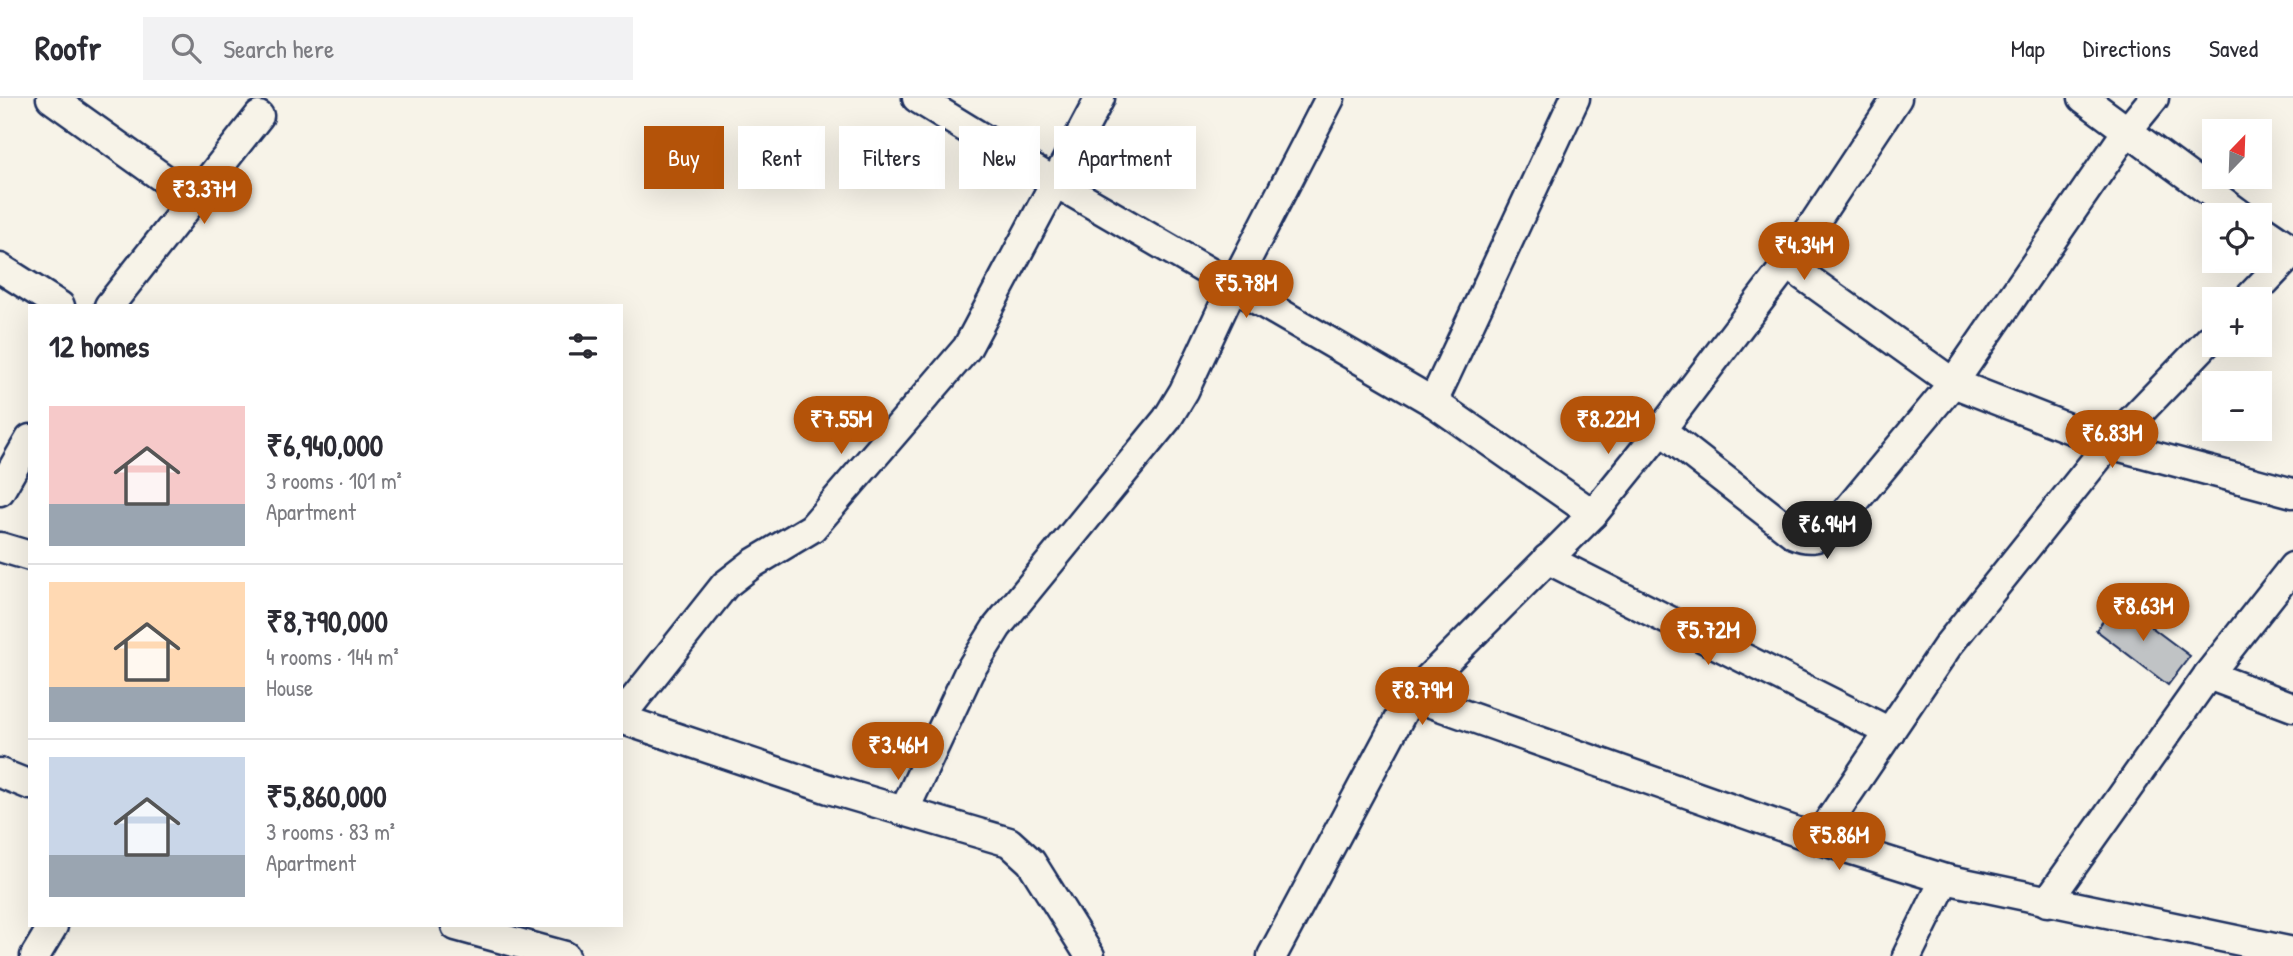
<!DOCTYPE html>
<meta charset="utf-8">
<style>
body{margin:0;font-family:"Patrick Hand",sans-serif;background:#f2f2f3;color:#2b2b33;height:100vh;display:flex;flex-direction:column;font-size:26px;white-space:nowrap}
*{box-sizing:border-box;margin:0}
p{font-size:23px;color:#7c7c81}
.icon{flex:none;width:38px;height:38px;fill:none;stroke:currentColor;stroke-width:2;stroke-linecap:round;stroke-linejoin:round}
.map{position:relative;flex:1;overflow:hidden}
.drawer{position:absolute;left:28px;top:206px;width:595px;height:623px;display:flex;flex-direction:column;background:#fff;border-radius:0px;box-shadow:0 7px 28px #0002}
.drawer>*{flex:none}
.top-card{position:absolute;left:644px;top:28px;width:665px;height:63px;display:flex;gap:14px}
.needle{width:46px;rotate:23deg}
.tools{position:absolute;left:2202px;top:21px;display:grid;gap:14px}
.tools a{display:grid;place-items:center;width:70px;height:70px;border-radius:0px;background:#fff;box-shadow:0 7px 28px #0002;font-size:35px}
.price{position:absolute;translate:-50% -60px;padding:0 16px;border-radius:24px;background:#b45309;color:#fff;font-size:23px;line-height:46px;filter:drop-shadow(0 2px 4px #0008)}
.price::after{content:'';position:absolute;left:50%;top:42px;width:21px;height:16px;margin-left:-10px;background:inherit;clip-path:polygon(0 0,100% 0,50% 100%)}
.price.on{background:#222;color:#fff}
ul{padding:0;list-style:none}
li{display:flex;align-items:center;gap:21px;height:175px;padding:0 21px}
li+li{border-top:2px solid #e1e1e2}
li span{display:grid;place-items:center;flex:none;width:196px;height:140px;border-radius:0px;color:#555}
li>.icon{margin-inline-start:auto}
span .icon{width:84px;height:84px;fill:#fffc;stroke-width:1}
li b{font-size:30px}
h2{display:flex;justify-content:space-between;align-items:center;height:84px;padding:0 21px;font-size:30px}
.chip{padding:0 24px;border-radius:0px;background:#fff;box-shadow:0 7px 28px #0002;font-size:24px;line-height:63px}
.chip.on{background:#b45309;color:#fff}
header{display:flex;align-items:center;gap:42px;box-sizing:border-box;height:98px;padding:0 35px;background:#fff;border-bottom:2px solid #e1e1e2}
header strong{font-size:33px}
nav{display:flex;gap:38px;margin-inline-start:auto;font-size:24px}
.search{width:490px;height:63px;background:#f2f2f3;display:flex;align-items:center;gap:18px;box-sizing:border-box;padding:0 24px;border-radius:0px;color:#7c7c81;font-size:26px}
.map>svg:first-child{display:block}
</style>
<header>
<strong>Roofr</strong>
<div class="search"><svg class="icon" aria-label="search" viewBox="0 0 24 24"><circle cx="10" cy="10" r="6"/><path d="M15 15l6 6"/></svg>Search here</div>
<nav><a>Map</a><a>Directions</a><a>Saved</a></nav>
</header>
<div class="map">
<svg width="2293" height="858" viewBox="0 0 2293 858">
<rect width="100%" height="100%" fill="#f7f3e8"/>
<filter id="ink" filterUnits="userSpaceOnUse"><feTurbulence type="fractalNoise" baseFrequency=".0143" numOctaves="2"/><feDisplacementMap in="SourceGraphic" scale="14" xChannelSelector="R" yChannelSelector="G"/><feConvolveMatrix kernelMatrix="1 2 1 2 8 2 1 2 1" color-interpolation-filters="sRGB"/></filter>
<g filter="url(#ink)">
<polygon fill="#c0c3c5" stroke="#1b2f5e" stroke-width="2" points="2118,504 2190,558 2168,587 2096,532"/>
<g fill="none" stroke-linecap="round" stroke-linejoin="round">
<g stroke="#1b2f5e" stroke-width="33">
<g id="street">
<polyline points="51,0 194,102"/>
<polyline points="917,0 1056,85 1433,304 1593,416"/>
<polyline points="2083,0 2241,117"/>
<polyline points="2259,129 2293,152"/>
<polyline points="1787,166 1953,285 2109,346 2293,395"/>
<polyline points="0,170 60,208"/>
<polyline points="2248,201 2293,154"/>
<polyline points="109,208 259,18"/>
<polyline points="1433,304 1575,0"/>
<path d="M1661 332 1794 436C1808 442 1817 441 1830 433L1953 285 2127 33 2154 0"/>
<polyline points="0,393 30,341"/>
<polyline points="0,449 30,458"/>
<polyline points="1547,461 1890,634"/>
<polyline points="2208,577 2293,609"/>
<polyline points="1411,598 1817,741 1945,781 2293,854"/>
<polyline points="621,618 725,487 752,466 812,430 967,250 1100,0"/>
<polyline points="621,621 829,691 1009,744 1031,764 1090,858"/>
<polyline points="0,675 30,687"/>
<polyline points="905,711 969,574 997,529 1167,321 1184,293 1234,186 1330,0"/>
<polyline points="1817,741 1949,546 2109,346 2214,237"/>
<polyline points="2047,804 2208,577 2293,469"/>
<polyline points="456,828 565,858"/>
<polyline points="35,858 53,828"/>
<polyline points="1272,858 1411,598 1593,416 1661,332 1787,166 1897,0"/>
<polyline points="1907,858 1945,781"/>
</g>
</g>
<use href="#street" stroke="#f7f3e8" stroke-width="28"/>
</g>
</g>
</svg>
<div class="tools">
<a><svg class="needle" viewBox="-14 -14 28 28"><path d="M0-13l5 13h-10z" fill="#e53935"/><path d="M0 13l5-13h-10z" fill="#7c7c81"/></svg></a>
<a><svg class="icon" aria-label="locate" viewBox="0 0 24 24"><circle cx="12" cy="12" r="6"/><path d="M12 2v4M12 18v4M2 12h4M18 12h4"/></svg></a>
<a>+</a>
<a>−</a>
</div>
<b class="price" style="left:204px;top:128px">₹3.37M</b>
<b class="price" style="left:1804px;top:184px">₹4.34M</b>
<b class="price" style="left:1246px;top:222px">₹5.78M</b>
<b class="price" style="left:841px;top:358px">₹7.55M</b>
<b class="price" style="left:1608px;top:358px">₹8.22M</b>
<b class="price" style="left:2112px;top:372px">₹6.83M</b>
<b class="price on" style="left:1827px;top:463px">₹6.94M</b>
<b class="price" style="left:2143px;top:545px">₹8.63M</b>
<b class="price" style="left:1708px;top:569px">₹5.72M</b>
<b class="price" style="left:1422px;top:629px">₹8.79M</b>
<b class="price" style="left:898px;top:684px">₹3.46M</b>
<b class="price" style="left:1839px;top:774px">₹5.86M</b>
<div class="top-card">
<a class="chip on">Buy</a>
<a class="chip">Rent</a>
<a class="chip">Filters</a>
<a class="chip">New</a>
<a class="chip">Apartment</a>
</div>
<section class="drawer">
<h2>12 homes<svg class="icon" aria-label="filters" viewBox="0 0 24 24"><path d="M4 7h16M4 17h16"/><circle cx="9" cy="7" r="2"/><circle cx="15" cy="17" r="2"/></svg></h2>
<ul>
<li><span style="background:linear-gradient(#f6c9c9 70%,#9aa5b1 0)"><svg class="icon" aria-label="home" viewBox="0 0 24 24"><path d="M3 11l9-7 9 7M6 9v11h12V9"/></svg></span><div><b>₹6,940,000</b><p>3 rooms · 101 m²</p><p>Apartment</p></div></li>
<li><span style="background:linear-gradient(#ffd9b3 75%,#9aa5b1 0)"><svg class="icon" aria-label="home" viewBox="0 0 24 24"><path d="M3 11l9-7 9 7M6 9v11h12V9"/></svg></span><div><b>₹8,790,000</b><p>4 rooms · 144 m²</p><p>House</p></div></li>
<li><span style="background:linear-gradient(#c9d6e8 70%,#9aa5b1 0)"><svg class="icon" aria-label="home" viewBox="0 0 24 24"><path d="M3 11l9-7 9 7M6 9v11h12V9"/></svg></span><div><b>₹5,860,000</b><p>3 rooms · 83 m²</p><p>Apartment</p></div></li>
</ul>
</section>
</div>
